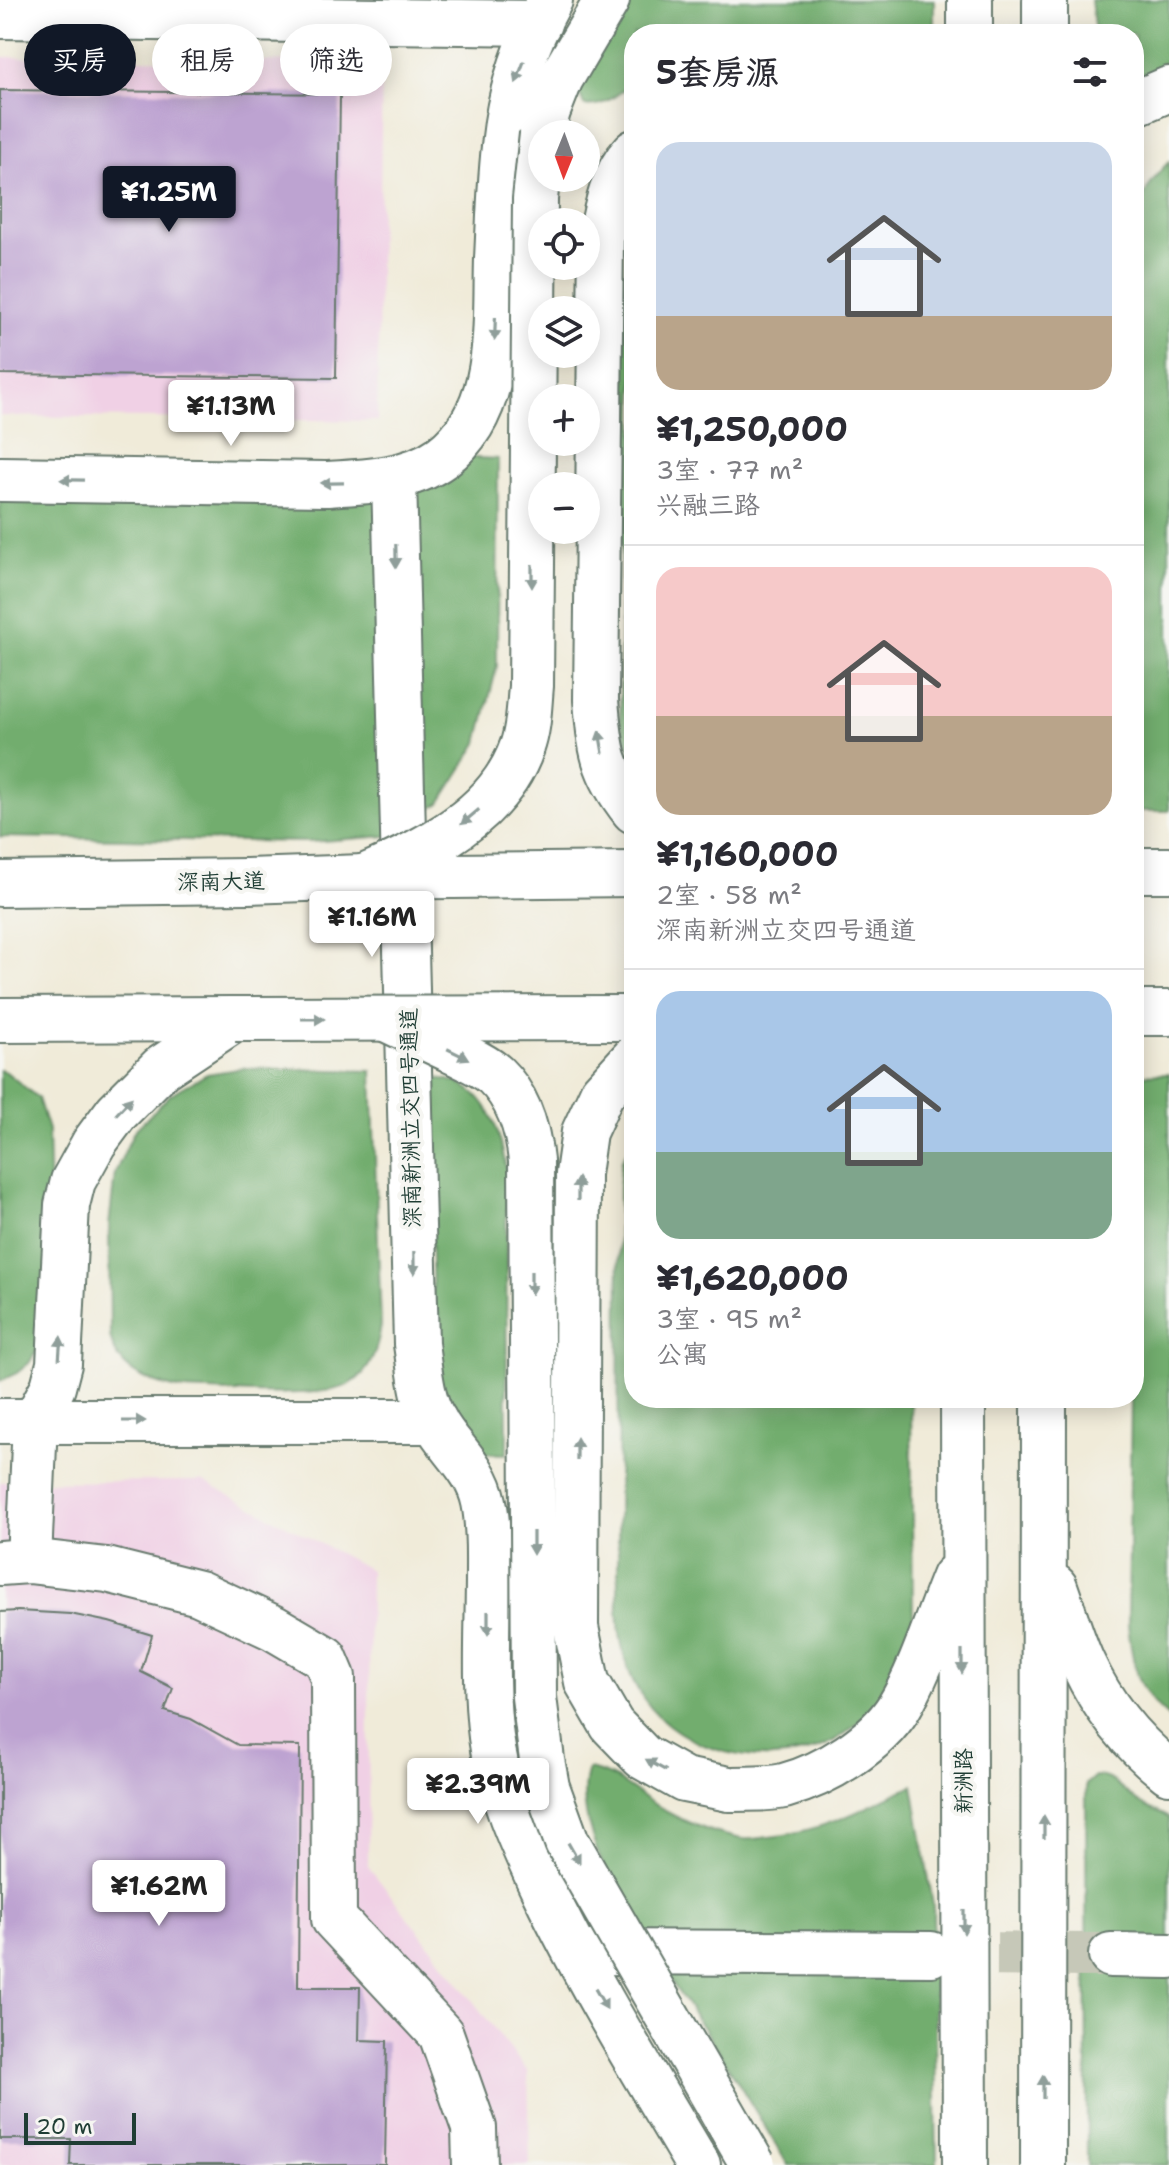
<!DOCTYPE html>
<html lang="zh">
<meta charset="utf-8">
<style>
body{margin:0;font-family:"Shantell Sans","LXGW WenKai TC",sans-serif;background:#f2f2f3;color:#2b2b33;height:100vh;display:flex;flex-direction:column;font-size:30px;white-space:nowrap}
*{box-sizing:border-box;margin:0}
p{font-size:26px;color:#7c7c81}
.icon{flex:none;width:44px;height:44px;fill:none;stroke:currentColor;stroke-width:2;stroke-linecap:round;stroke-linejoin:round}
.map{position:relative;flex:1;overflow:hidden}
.panel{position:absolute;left:624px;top:24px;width:520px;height:1384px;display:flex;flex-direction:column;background:#fff;border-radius:32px;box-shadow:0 4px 20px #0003}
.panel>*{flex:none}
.guide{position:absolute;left:24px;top:24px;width:480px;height:72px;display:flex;gap:16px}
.needle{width:52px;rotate:181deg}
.fabs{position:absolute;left:528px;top:120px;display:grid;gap:16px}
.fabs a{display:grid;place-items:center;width:72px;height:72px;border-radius:50%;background:#fff;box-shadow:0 4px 20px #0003;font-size:40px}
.scale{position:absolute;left:24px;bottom:20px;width:112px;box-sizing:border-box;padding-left:8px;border:4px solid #1f3d34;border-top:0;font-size:22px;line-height:28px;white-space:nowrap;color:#1f3d34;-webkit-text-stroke:6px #f6f6f2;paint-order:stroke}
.price{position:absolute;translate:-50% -68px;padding:0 18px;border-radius:8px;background:#fff;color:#222;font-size:26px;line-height:52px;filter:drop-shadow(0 2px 4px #0008)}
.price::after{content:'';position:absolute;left:50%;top:48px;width:24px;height:18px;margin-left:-12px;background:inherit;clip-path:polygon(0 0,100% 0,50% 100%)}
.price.selected{background:#111827;color:#fff}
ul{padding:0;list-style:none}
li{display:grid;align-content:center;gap:16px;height:424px;padding:0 32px}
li+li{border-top:2px solid #e1e1e2}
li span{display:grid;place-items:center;height:248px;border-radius:24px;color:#555}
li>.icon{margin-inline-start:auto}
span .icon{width:144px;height:144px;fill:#fffc;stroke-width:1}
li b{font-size:34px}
h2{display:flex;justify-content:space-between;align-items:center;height:96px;padding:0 32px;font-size:34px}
.chip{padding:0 28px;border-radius:36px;background:#fff;box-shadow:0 4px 20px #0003;font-size:28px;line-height:72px}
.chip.selected{background:#111827;color:#fff}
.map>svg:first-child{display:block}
</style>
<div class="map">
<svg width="1169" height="2165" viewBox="0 0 1169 2165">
<rect width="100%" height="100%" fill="#f6f6f2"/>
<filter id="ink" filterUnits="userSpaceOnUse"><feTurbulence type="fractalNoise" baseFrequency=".0125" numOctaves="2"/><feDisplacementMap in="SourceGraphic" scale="16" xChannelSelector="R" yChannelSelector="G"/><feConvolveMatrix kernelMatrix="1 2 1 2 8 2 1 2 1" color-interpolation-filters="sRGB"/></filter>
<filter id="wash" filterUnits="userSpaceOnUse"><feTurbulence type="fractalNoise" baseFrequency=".006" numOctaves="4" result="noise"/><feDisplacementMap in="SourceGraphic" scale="32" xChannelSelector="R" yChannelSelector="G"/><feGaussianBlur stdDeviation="1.8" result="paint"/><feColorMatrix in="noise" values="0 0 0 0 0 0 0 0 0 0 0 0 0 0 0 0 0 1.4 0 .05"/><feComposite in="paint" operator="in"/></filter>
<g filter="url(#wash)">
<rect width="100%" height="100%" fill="#f0ebd9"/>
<g fill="#f0d0e5">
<polygon points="0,57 382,63 377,421 0,416"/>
<polygon points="203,1481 370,1570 368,1866 528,2072 530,2165 0,2165 0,1482"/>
</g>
<g fill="#72ad6e" stroke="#487551" stroke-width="2">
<path d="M614 0H934V34H634V82C618 93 604 109 584 105L575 82Z"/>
<polygon points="1091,0 1169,0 1169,59 1134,83 1134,34 1095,34"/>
<path d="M1169 162V811H1134V221C1142 198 1151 178 1169 162Z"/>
<polygon points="634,223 634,759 630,752 620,722 625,273"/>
<polygon points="458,457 498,459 497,666 478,743 440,803 387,836 309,842 0,837 0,492"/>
<path d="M244 1068 372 1071 381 1326C377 1349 372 1371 350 1384 324 1400 219 1391 184 1390 151 1384 116 1372 110 1335L109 1226 115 1173 134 1131 171 1094 207 1074Z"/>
<polygon points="0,1070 6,1072 38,1098 48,1130 53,1301 40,1346 29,1363 17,1373 0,1381"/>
<path d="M1169 1074V1718C1137 1691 1132 1664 1128 1624L1131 1398H1134L1135 1075Z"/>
<path d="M428 1078C483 1076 499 1123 506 1169L507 1454 479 1453 435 1404Z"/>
<path d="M634 1139V1398H911L913 1620C910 1640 908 1669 897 1685 890 1695 878 1703 870 1711 855 1726 841 1739 821 1747 762 1771 681 1752 644 1699 625 1673 620 1643 618 1612L619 1188 622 1160Z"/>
<path d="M588 1769C620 1774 641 1799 669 1813 689 1824 721 1836 744 1839 752 1840 761 1838 769 1837 822 1832 866 1808 913 1785L933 1904 937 2165H788C765 2127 742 2088 718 2050 679 1990 561 1841 588 1769Z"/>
<path d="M1095 1776C1113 1776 1121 1789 1134 1799 1144 1807 1158 1812 1169 1818V2165H1087L1086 1784Z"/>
</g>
<g id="blocks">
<g fill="#bda3d1">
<polygon points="0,90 340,94 336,378 0,374"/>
<polygon points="18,1611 70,1614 109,1622 152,1635 141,1672 173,1688 165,1711 191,1719 238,1745 300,1746 298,1987 360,1987 359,2040 387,2041 385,2165 70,2165 71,2139 0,2139 0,1612"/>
</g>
</g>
</g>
<g filter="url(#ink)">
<use href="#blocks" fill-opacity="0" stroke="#687a6e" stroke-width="2"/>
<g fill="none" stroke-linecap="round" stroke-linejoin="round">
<polyline stroke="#c6c8b8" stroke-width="44" stroke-dasharray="44 22" stroke-linecap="butt" points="931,1954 1111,1955"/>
<g stroke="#687a6e" stroke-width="48">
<g id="minor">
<polyline points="0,16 539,23"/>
<path d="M394 478 416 1344C420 1370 421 1397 434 1420 450 1449 477 1468 484 1502 489 1526 488 1550 488 1574 488 1628 484 1684 491 1737 499 1794 520 1840 544 1891 589 1985 645 2075 698 2165"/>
<path d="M0 479 325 484C364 482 409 481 442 457 503 411 495 327 497 259 499 219 500 178 505 138 510 90 527 42 550 0"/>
<polyline points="29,1561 35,1421 53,1387 59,1364 67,1205 73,1181 94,1143 117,1112 161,1068 235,1019"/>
<polyline points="0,1563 29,1561 107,1570 199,1593 274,1628 325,1658 333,1677 334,1919 441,2034 474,2128 475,2165"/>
<polyline points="596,1952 931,1954"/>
<polyline points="1111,1955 1169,1956"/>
</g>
</g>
<g stroke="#687a6e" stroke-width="48">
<g id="major">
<polyline points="970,34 970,0"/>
<polyline points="1045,34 1045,0"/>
<polyline points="1134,104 1169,89"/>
<polyline points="542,134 548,111 561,78 607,0"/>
<path d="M634 152C613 174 606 208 601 237L596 700C600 749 602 771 634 811"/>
<polyline points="1134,870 1169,870"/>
<polyline points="0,884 247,881"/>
<polyline points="1134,1013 1169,1013"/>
<polyline points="0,1020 235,1019"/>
<polyline points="963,1398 965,2165"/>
<polyline points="0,1421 435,1421"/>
<path d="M1055 1587C1064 1612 1072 1640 1083 1664 1103 1707 1132 1743 1169 1772"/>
<path d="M729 1789C747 1788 767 1790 784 1786 825 1775 876 1744 899 1707 921 1671 937 1618 954 1577"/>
<polyline points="1043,2165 1044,1398"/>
</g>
</g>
<use href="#minor" stroke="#fff" stroke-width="44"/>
<use href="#major" stroke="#fff" stroke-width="44"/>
<g stroke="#687a6e" stroke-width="48" stroke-linecap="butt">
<g id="major-bridge">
<path d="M364 877C426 850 498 816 522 747 529 728 529 707 531 686L535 199 542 134"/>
<polyline points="247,881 364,877 634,874"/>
<polyline points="235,1019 634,1018"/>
<path d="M388 1020C409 1030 430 1040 451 1050 466 1058 483 1064 495 1075 519 1098 528 1130 531 1161L534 1697 542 1760 547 1787 567 1842 753 2165"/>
<polyline points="634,1058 602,1093 584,1132 578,1174 576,1627 587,1682 612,1725 643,1757 684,1780 729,1789"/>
</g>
</g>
<use href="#major-bridge" stroke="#fff" stroke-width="44"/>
</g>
<defs><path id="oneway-solid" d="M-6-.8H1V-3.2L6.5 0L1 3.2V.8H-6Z" transform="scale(2)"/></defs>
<g fill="#8f9e9a">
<use href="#oneway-solid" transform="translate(520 72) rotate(111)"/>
<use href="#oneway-solid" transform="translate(495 329) rotate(92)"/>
<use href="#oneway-solid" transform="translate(72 480) rotate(-179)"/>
<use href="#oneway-solid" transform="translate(332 483) rotate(179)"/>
<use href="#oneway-solid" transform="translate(396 556) rotate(89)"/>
<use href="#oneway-solid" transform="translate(532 576) rotate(90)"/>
<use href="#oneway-solid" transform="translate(601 742) rotate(-100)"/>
<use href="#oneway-solid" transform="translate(470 817) rotate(140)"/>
<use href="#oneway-solid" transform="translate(313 1019)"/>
<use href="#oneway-solid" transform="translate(458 1054) rotate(26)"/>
<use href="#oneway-solid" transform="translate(124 1106) rotate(-47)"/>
<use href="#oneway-solid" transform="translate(578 1189) rotate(-90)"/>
<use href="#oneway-solid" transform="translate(414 1263) rotate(89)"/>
<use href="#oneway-solid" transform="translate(531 1283) rotate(90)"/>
<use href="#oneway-solid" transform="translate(60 1348) rotate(-86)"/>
<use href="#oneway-solid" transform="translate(134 1421)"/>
<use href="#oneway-solid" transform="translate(577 1449) rotate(-90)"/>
<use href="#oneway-solid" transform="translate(533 1543) rotate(90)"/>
<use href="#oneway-solid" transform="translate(488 1623) rotate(90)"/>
<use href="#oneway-solid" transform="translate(962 1662) rotate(90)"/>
<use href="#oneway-solid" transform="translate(656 1765) rotate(-151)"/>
<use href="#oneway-solid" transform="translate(1044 1827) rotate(-90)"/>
<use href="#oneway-solid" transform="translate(574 1853) rotate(60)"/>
<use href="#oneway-solid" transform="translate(964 1922) rotate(90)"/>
<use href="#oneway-solid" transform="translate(601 1999) rotate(60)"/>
<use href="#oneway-solid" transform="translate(1043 2087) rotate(-90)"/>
</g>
</g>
<g text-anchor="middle" stroke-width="8" stroke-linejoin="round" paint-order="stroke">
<g font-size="22" fill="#1f3d34" stroke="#f6f6f2">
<text transform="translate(221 881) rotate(-1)" y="8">深南大道</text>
<text transform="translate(410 1118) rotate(-91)" y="8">深南新洲立交四号通道</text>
<text transform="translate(963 1781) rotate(-90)" y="8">新洲路</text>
</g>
</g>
</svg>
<div class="fabs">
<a><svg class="needle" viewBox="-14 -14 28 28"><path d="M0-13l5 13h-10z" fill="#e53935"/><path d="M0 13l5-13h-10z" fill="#7c7c81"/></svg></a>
<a><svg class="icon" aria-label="locate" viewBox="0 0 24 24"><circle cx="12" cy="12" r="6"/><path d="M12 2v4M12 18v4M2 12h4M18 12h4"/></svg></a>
<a><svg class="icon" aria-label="layers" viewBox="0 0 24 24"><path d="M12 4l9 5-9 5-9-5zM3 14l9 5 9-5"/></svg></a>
<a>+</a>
<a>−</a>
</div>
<div class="scale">20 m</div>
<b class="price selected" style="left:169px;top:234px">¥1.25M</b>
<b class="price" style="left:231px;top:448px">¥1.13M</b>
<b class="price" style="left:372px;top:959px">¥1.16M</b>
<b class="price" style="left:478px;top:1826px">¥2.39M</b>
<b class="price" style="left:159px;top:1928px">¥1.62M</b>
<div class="guide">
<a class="chip selected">买房</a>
<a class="chip">租房</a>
<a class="chip">筛选</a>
</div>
<section class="panel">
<h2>5套房源<svg class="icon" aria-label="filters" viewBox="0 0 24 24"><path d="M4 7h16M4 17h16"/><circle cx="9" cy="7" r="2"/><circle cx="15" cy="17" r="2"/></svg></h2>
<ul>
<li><span style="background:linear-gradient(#c9d6e8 70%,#b9a48a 0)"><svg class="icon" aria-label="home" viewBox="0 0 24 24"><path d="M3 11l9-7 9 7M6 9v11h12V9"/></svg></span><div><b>¥1,250,000</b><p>3室 · 77 m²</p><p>兴融三路</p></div></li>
<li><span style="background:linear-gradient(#f6c9c9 60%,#b9a48a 0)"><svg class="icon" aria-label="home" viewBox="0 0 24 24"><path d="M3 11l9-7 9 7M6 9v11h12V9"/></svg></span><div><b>¥1,160,000</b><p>2室 · 58 m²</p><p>深南新洲立交四号通道</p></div></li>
<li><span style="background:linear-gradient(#a9c7e8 65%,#7fa58c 0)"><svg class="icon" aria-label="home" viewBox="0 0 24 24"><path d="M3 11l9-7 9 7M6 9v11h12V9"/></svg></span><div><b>¥1,620,000</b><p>3室 · 95 m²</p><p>公寓</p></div></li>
</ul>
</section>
</div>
